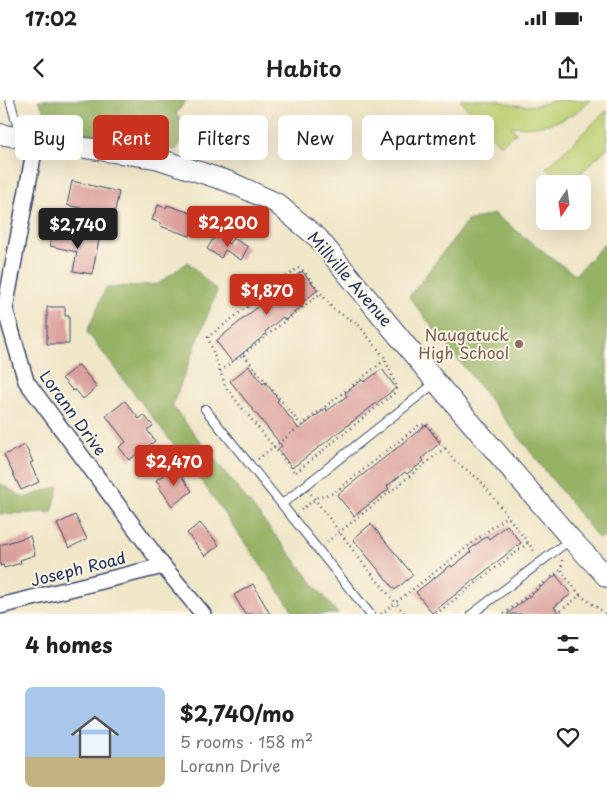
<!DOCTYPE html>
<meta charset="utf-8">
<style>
body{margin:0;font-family:"Playpen Sans",sans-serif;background:#f2f2f2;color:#222;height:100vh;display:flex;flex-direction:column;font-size:19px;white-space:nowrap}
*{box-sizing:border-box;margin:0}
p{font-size:16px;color:#767676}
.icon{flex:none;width:28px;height:28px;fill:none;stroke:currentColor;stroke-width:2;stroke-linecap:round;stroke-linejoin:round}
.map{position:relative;height:514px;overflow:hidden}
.side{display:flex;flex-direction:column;background:#fff;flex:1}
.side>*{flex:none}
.top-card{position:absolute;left:15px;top:15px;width:578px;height:45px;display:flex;gap:10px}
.needle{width:32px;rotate:193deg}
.buttons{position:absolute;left:536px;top:75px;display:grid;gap:10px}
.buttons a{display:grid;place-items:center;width:55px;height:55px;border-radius:8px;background:#fff;box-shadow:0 5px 20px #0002;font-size:25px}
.price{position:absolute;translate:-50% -42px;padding:0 11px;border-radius:5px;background:#c8321e;color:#fff;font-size:16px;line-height:32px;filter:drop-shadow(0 1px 2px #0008)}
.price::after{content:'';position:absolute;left:50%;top:30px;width:15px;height:11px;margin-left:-8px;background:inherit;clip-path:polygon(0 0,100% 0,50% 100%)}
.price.active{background:#222;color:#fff}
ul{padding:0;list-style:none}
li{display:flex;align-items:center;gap:15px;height:125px;padding:0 25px}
li span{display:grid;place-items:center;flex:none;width:140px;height:100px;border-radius:8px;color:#555}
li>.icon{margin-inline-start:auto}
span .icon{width:60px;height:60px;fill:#fffc;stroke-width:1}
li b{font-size:21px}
h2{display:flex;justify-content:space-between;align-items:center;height:60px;padding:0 25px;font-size:21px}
.pill{padding:0 18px;border-radius:8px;background:#fff;box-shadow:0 5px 20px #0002;font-size:18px;line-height:45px}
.pill.active{background:#c8321e;color:#fff}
.status{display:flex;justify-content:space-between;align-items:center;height:35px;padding:0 25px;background:#fff;direction:ltr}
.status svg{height:14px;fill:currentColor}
header{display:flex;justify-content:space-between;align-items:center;height:65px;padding:0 25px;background:#fff;font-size:22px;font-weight:600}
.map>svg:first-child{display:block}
</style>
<div class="status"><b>17:02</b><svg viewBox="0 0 49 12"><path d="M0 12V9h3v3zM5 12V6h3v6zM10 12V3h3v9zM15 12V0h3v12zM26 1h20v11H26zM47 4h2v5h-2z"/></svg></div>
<header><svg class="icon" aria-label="back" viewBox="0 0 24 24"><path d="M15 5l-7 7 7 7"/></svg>Habito<svg class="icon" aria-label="share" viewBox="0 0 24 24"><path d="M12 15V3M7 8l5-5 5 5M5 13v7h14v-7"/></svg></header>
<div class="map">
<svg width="607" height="514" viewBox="0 0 607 514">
<rect width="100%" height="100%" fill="#fcf5e5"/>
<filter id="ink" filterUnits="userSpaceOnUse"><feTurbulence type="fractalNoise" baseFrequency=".02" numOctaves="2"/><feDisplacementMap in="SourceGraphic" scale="10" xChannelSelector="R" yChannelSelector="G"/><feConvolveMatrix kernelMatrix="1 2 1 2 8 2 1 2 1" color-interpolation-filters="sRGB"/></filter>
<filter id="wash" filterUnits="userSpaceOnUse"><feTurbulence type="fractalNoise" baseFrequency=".0096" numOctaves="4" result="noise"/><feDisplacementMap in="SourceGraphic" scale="20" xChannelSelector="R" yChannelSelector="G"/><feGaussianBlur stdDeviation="1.12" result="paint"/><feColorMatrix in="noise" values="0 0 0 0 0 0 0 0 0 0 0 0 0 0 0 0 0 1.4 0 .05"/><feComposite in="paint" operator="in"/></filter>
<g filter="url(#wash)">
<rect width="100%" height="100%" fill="#f0e6c8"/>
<g fill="#bed073" stroke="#6c8068">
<path d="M460 0H497L515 5 527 6 539 5 555 0H590C570 22 540 29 511 26L516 33 500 45Z"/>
<polygon points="607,10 607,48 569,84 562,84 546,68"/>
</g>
<g fill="#96b265" stroke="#587062">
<polygon points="38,0 186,0 176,14 187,27 176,50 53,27"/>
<polygon points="494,114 575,175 607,141 607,435 599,439 409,197 467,121"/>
<polygon points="188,162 217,191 172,306 338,514 295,514 200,379 87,232 106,188 158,184"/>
<polygon points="0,383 24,398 59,386 52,412 0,414"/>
</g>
<g id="blocks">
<g fill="#dba09c">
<polygon points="72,81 119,92 114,115 67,105"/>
<polygon points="158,105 166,108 167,105 197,115 190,136 160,126 161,123 152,120"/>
<polygon points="53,130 99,140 92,174 73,171 77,152 50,146"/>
<polygon points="215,136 229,144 233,138 248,147 241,160 225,150 221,158 207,149"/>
<polygon points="302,171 318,190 301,203 302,206 285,220 283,217 265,232 266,234 232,262 216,241"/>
<polygon points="47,207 65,207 65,216 69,216 69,244 47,244"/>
<polygon points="79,265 97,287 83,299 75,289 73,291 62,278"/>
<polygon points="249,266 263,284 265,282 279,300 277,301 299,329 326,308 327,311 347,296 345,293 362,280 364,282 382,269 396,288 292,368 278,349 282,346 230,281"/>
<polygon points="125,301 139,319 144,315 153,326 147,330 155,341 129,360 119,347 126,342 106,316"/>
<polygon points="426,325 440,343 422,358 424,361 407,374 405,372 387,386 389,389 354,416 337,395"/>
<polygon points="25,345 33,362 30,363 39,382 21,390 4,355"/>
<polygon points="171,369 176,375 179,373 192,391 172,406 159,387 161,386 156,380"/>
<polygon points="75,415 87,439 69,448 57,424"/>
<polygon points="200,423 219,445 205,456 187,433"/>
<polygon points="371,424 413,475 395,490 353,439"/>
<polygon points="507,425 521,443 432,513 416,492 451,465 452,467 471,452 469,450 487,436 489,439"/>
<polygon points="30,436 35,455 20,460 21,463 4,468 3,465 0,466 0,445"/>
<polygon points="556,475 571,494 554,507 560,514 507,514"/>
<polygon points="253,484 270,514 245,514 234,495"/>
</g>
</g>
</g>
<g filter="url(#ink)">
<use href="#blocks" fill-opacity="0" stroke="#3b4a6e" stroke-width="1"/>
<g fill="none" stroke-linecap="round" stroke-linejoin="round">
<g stroke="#3b4a6e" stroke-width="10">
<g id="service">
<polyline points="10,0 20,36"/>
<polyline points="205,309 370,514"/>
<polyline points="282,404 435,283"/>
<polyline points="472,514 571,439"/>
</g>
</g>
<g stroke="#3b4a6e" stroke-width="18">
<g id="minor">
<polyline points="36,41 5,209 26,281 163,466 203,514"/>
<polyline points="0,506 163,466"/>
</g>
</g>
<g stroke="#3b4a6e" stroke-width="22">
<polyline id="tertiary" points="0,34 36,41 156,58 230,82 276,103 318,138 436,282 571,439 607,477"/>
</g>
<g stroke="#3b4a6e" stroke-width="2.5" stroke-dasharray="1 4" stroke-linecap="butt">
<polygon points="298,168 304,171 333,209 358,224 384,257 397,287 394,293 295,373 226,288 208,237"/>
<polyline points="243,254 321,193"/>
<polyline points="220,271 243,254 301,325"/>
<polyline points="258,359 385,260"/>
<polyline points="311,394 362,462 405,514"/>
<polyline points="301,410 318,397 334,393 418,326 427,324 455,361 480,380 535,452"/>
<polyline points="327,442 445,348"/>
<polyline points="580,495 606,514"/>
<polyline points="381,514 507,416"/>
<polyline points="436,514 528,443"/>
<polyline points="504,514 562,469"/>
<polyline points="557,514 580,495 562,472 562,460"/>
</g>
<use href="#service" stroke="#fff" stroke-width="8"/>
<use href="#minor" stroke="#fff" stroke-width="15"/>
<use href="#tertiary" stroke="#fff" stroke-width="20"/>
</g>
</g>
<circle fill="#8d6e63" stroke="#fcf5e5" stroke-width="2" cx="519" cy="244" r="5"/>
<g text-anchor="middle" stroke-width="4" stroke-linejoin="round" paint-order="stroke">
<g font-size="16" fill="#1b2f5e" stroke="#fcf5e5">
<text transform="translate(350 179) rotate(49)" y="6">Millville Avenue</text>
<text transform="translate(73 313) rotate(54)" y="6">Lorann Drive</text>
<text transform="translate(78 469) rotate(-14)" y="6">Joseph Road</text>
</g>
<g font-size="16" fill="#785e54" stroke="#fcf5e5" text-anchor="end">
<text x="509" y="241">Naugatuck<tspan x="509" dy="18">High School</tspan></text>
</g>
</g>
</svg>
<div class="buttons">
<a><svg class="needle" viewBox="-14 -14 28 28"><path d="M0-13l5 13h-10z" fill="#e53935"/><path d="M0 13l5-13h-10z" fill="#767676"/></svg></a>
</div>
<b class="price" style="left:228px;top:148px">$2,200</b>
<b class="price active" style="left:78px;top:150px">$2,740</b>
<b class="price" style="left:267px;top:216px">$1,870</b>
<b class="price" style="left:174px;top:387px">$2,470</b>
<div class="top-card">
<a class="pill">Buy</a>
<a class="pill active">Rent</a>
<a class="pill">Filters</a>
<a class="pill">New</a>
<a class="pill">Apartment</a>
</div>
</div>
<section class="side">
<h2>4 homes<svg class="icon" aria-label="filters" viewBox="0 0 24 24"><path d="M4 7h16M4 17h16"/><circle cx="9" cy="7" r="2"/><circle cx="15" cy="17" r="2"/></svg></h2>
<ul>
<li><span style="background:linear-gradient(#a9c7e8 70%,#c2b280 0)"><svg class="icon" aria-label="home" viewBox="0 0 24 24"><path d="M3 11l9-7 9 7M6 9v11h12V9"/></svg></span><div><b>$2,740/mo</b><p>5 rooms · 158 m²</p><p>Lorann Drive</p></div><svg class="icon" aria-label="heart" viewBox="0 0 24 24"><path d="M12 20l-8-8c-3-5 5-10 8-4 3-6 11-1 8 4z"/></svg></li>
</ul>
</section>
